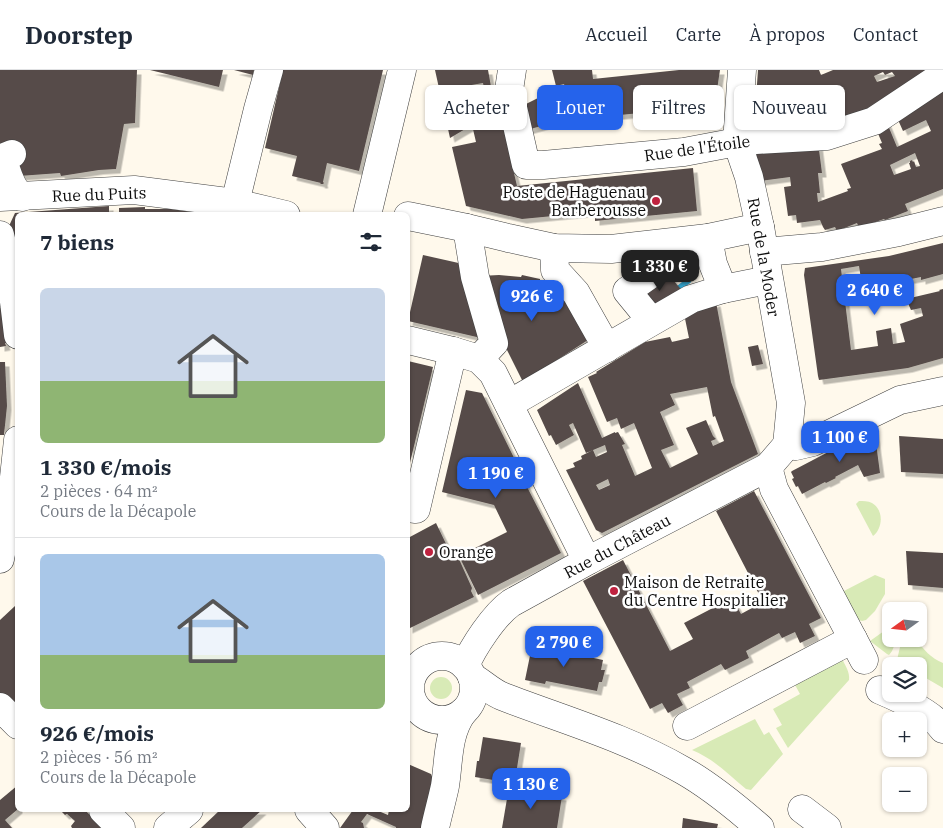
<!DOCTYPE html>
<html lang="fr">
<meta charset="utf-8">
<style>
body{margin:0;font-family:"IBM Plex Serif",serif;background:#f2f2f3;color:#1f2937;height:100vh;display:flex;flex-direction:column;font-size:19px;white-space:nowrap}
*{box-sizing:border-box;margin:0}
p{font-size:16px;color:#747a83}
.icon{flex:none;width:28px;height:28px;fill:none;stroke:currentColor;stroke-width:2;stroke-linecap:round;stroke-linejoin:round}
.map{position:relative;flex:1;overflow:hidden}
.sheet{position:absolute;left:15px;top:142px;width:395px;height:600px;display:flex;flex-direction:column;background:#fff;border-radius:8px;box-shadow:0 1px 4px #0004}
.sheet>*{flex:none}
.hud{position:absolute;left:425px;top:15px;width:442px;height:45px;display:flex;gap:10px}
.needle{width:32px;rotate:255deg}
.fabs{position:absolute;left:882px;top:532px;display:grid;gap:10px}
.fabs a{display:grid;place-items:center;width:45px;height:45px;border-radius:8px;background:#fff;box-shadow:0 1px 4px #0004;font-size:25px}
.price{position:absolute;translate:-50% -42px;padding:0 11px;border-radius:10px;background:#2563eb;color:#fff;font-size:16px;line-height:32px;filter:drop-shadow(0 1px 2px #0008)}
.price::after{content:'';position:absolute;left:50%;top:30px;width:15px;height:11px;margin-left:-8px;background:inherit;clip-path:polygon(0 0,100% 0,50% 100%)}
.price.active{background:#222;color:#fff}
ul{padding:0;list-style:none}
li{display:grid;align-content:center;gap:10px;height:265px;padding:0 25px}
li+li{border-top:1px solid #e0e1e3}
li span{display:grid;place-items:center;height:155px;border-radius:8px;color:#555}
li>.icon{margin-inline-start:auto}
span .icon{width:90px;height:90px;fill:#fffc;stroke-width:1}
li b{font-size:21px}
h2{display:flex;justify-content:space-between;align-items:center;height:60px;padding:0 25px;font-size:21px}
.tag{padding:0 18px;border-radius:8px;background:#fff;box-shadow:0 1px 4px #0004;font-size:18px;line-height:45px}
.tag.active{background:#2563eb;color:#fff}
header{display:flex;align-items:center;gap:30px;box-sizing:border-box;height:70px;padding:0 25px;background:#fff;border-bottom:1px solid #e0e1e3}
header strong{font-size:24px}
nav{display:flex;gap:28px;margin-inline-start:auto;font-size:18px}
.map>svg:first-child{display:block}
</style>
<header>
<strong>Doorstep</strong>
<nav><a>Accueil</a><a>Carte</a><a>À propos</a><a>Contact</a></nav>
</header>
<div class="map">
<svg width="943" height="758" viewBox="0 0 943 758">
<defs>
<filter id="shadow"><feDropShadow dx="4.5" dy="4.5" stdDeviation="0" flood-color="#0004"/></filter>
</defs>
<rect width="100%" height="100%" fill="#fff9ec"/>
<g fill="#d8eab6">
<path d="M859 431C863 431 868 431 872 433 884 440 883 458 873 466L856 434Z"/>
<polygon points="875,505 885,509 885,524 875,541 866,550 862,551 855,549 840,523"/>
<path d="M891 556V569H895C894 575 894 580 889 585L887 584 870 571Z"/>
<path d="M901 569H917C923 580 931 588 943 593V618L919 604V596H906L897 590 900 577Z"/>
<path d="M842 589C845 595 850 602 849 610L788 678 776 658 782 655 773 639 800 624 794 613Z"/>
<circle cx="441" cy="618" r="11"/>
<path d="M755 649 764 665 769 662 783 684 751 720 746 719C728 704 714 689 692 680Z"/>
</g>
<g fill="none" stroke-linecap="round" stroke-linejoin="round">
<polyline stroke="#36a6cf" stroke-width="6" points="674,222 688,211"/>
</g>
<g fill="#564c49" fill-rule="evenodd" filter="url(#shadow)">
<polygon points="0,0 137,0 135,53 124,54 116,99 99,100 61,106 60,103 19,106 0,104"/>
<polygon points="150,0 223,0 219,17"/>
<polygon points="234,0 254,0 253,5"/>
<polygon points="283,0 383,0 359,101 327,93 323,112 324,113 323,114 320,114 321,113 292,106 297,86 265,78"/>
<path d="M435 0H488L492 22 499 40 500 44 497 47 498 53 502 52 517 116 693 98 697 141 595 151V142L522 149 466 136 452 77 476 72 472 55 450 68ZM483 13 485 23 479 24 480 30 470 36 466 16Z"/>
<polygon points="552,0 592,0 593,9 679,0 720,0 715,33 671,37 671,40 579,49 579,48 569,48 527,60 520,37 558,18 565,17 564,14 556,16"/>
<path d="M758 0H819L821 5 833 0H939L841 57 754 56ZM883 2 885 5 892 2 895 6 877 12 874 6Z"/>
<path d="M943 11V119L905 134 908 141 885 150 884 149 859 158 857 153 837 161 835 157 825 160 823 157 820 150 797 153 796 145 788 146 784 117 791 116 790 107 760 111 756 80 818 72 822 103H818L820 123H817L818 132 848 121 847 119 851 118 841 94 882 79 879 74 882 73 874 54 885 48 897 77 931 61 926 50 903 61 895 43ZM915 83 920 96 916 97 914 91 913 92 912 90 910 91V93H909L911 99 894 105 890 95Z"/>
<polygon points="109,136 109,145 18,145 18,184 9,156 15,143"/>
<polygon points="145,137 145,139 171,139 192,142 197,145 119,145 119,138"/>
<polygon points="943,173 943,204 921,210 921,207 891,213 894,225 877,230 872,208 861,209 859,196 841,199 851,280 878,276 876,261 891,258 893,274 905,272 900,254 923,246 921,238 911,240 906,229 940,221 939,220 943,219 943,288 908,298 819,310 818,306 804,205 805,198 889,186"/>
<polygon points="423,185 463,194 481,268 408,251"/>
<polygon points="665,200 683,222 656,244 638,222"/>
<polygon points="499,205 521,207 522,205 540,209 540,212 545,213 545,216 564,228 591,268 523,312 498,262 480,206"/>
<path d="M716 232 731 312 758 384 602 463 596 460 566 400 575 397 573 393 582 389 581 386 593 380 596 387 607 382 605 375 586 383 573 353 569 355 574 365 556 375 551 365 549 366 537 340 578 313 602 368 615 362V363L618 362 625 374 622 375 635 406 652 398 634 353 621 359 617 348 607 352 588 307 597 303 596 302 645 272 670 267 672 272 689 268 683 239ZM707 317 713 347 715 346 724 371 713 376 711 371 716 369 713 366 706 350 686 358 698 384 670 398 661 380 674 375 660 342 675 335 670 324ZM608 409 610 415 599 420 596 415Z"/>
<polygon points="6,237 10,273 5,273 6,276 0,277 0,238"/>
<polygon points="758,275 763,294 752,296 748,277"/>
<polygon points="408,291 433,297 408,401"/>
<polygon points="0,292 5,292 7,336 4,365 0,365"/>
<polygon points="466,320 482,323 522,404 521,404 524,411 561,483 478,525 459,486 507,462 494,435 442,422"/>
<polygon points="874,358 880,403 864,407 858,395 835,407 836,408 826,413 825,412 802,424 798,416 796,417 792,409 794,408 791,402 792,401"/>
<polygon points="899,366 943,369 943,404 901,402"/>
<polygon points="754,421 821,548 809,554 815,566 800,573 795,562 782,568 779,563 746,581 749,588 725,600 721,594 687,612 690,618 677,624 683,635 668,643 662,633 650,639 583,511 623,490 670,581 693,569 684,553 732,528 741,544 763,532 716,441"/>
<polygon points="436,453 449,480 454,478 472,518 471,521 474,527 408,559 408,468"/>
<polygon points="906,481 943,483 943,518 908,515"/>
<polygon points="15,536 18,538 18,644 0,626 0,550"/>
<polygon points="533,571 553,576 552,579 603,590 601,600 605,600 602,612 599,612 597,621 546,611 545,614 525,610"/>
<polygon points="483,667 521,673 517,698 513,698 511,713 475,707 477,691 479,691"/>
<polygon points="408,694 431,704 434,712 421,758 396,758 396,757 367,744 361,752 363,753 364,758 340,758 353,740 376,740 388,745 389,740 408,740"/>
<polygon points="18,715 18,739 5,750 12,758 0,758 0,730"/>
<polygon points="509,717 562,726 557,758 502,758"/>
<polygon points="60,740 85,740 103,758 72,758 71,756 75,751 67,744 65,745"/>
<polygon points="220,740 262,740 242,758 201,758"/>
<polygon points="683,748 718,754 717,758 682,758"/>
</g>
<g fill="none" stroke-linecap="round" stroke-linejoin="round">
<g stroke="#404040" stroke-width="29">
<g id="minor">
<polyline points="512,0 509,20 526,95 543,95 684,82 737,72 756,70 827,66 874,51 943,5"/>
<polyline points="742,0 737,72 749,107 760,157 791,333 787,375"/>
<path d="M12 84 2 88C7 100 10 119 22 127"/>
<polyline points="0,127 134,120 235,133 286,145"/>
<polyline points="235,133 258,39 269,0"/>
<polyline points="367,145 402,0"/>
<polyline points="408,146 467,158 508,168 554,178 611,179 708,168 760,157"/>
<polyline points="467,158 475,207 494,273 479,289"/>
<polyline points="0,165 12,215 18,265"/>
<polyline points="708,168 713,194 723,219"/>
<polyline points="554,178 555,200 576,223 607,278"/>
<polyline points="764,182 822,177 899,162 943,151"/>
<polyline points="645,243 627,221 648,206"/>
<polyline points="408,270 453,281 479,289 493,303 581,479 589,490"/>
<polyline points="509,334 691,229 723,219 768,210"/>
<polyline points="787,375 796,376 813,372 900,330 943,321"/>
<polyline points="768,397 774,419 864,590"/>
<polyline points="408,438 416,439 453,281"/>
<polyline points="0,489 12,426 18,370"/>
<circle cx="442" cy="618" r="32"/>
<path d="M465 596C473 577 494 545 511 533L589 490 768 397 787 375"/>
<path d="M472 607C483 613 492 623 504 627 564 650 627 668 684 701 712 717 736 737 760 758"/>
<path d="M880 620C899 628 932 643 943 659"/>
<polyline points="0,637 18,655"/>
<polyline points="687,656 853,569"/>
<polyline points="802,739 827,758"/>
<polyline points="103,740 121,758"/>
<polyline points="309,740 325,758"/>
<polyline points="168,758 189,740"/>
<path d="M435 758C438 744 442 730 445 716 449 691 447 664 463 642"/>
</g>
</g>
<use href="#minor" stroke="#fff" stroke-width="28"/>
</g>
<g fill="#bf223f" stroke="#fff" stroke-width="2">
<circle cx="656" cy="131" r="5"/>
<circle cx="429" cy="482" r="5"/>
<circle cx="614" cy="521" r="5"/>
</g>
<g text-anchor="middle" stroke-width="5" stroke-linejoin="round" paint-order="stroke">
<g font-size="16" fill="#0d0d0d" stroke="#fff">
<text transform="translate(697 78) rotate(-8)" y="6">Rue de l'Étoile</text>
<text transform="translate(99 124) rotate(-2)" y="6">Rue du Puits</text>
<text transform="translate(764 187) rotate(80)" y="6">Rue de la Moder</text>
<text transform="translate(617 476) rotate(-28)" y="6">Rue du Château</text>
</g>
<g font-size="16" fill="#0d0d0d" stroke="#fff" text-anchor="start">
<text x="646" y="128" text-anchor="end">Poste de Haguenau<tspan x="646" dy="18">Barberousse</tspan></text>
<text x="439" y="488">Orange</text>
<text x="624" y="518">Maison de Retraite<tspan x="624" dy="18">du Centre Hospitalier</tspan></text>
</g>
</g>
</svg>
<div class="fabs">
<a><svg class="needle" viewBox="-14 -14 28 28"><path d="M0-13l5 13h-10z" fill="#e53935"/><path d="M0 13l5-13h-10z" fill="#747a83"/></svg></a>
<a><svg class="icon" aria-label="layers" viewBox="0 0 24 24"><path d="M12 4l9 5-9 5-9-5zM3 14l9 5 9-5"/></svg></a>
<a>+</a>
<a>−</a>
</div>
<b class="price active" style="left:660px;top:222px">1 330 €</b>
<b class="price" style="left:875px;top:246px">2 640 €</b>
<b class="price" style="left:532px;top:252px">926 €</b>
<b class="price" style="left:840px;top:393px">1 100 €</b>
<b class="price" style="left:496px;top:429px">1 190 €</b>
<b class="price" style="left:564px;top:598px">2 790 €</b>
<b class="price" style="left:531px;top:740px">1 130 €</b>
<div class="hud">
<a class="tag">Acheter</a>
<a class="tag active">Louer</a>
<a class="tag">Filtres</a>
<a class="tag">Nouveau</a>
</div>
<section class="sheet">
<h2>7 biens<svg class="icon" aria-label="filters" viewBox="0 0 24 24"><path d="M4 7h16M4 17h16"/><circle cx="9" cy="7" r="2"/><circle cx="15" cy="17" r="2"/></svg></h2>
<ul>
<li><span style="background:linear-gradient(#c9d6e8 60%,#8fb573 0)"><svg class="icon" aria-label="home" viewBox="0 0 24 24"><path d="M3 11l9-7 9 7M6 9v11h12V9"/></svg></span><div><b>1 330 €/mois</b><p>2 pièces · 64 m²</p><p>Cours de la Décapole</p></div></li>
<li><span style="background:linear-gradient(#a9c7e8 65%,#8fb573 0)"><svg class="icon" aria-label="home" viewBox="0 0 24 24"><path d="M3 11l9-7 9 7M6 9v11h12V9"/></svg></span><div><b>926 €/mois</b><p>2 pièces · 56 m²</p><p>Cours de la Décapole</p></div></li>
</ul>
</section>
</div>
